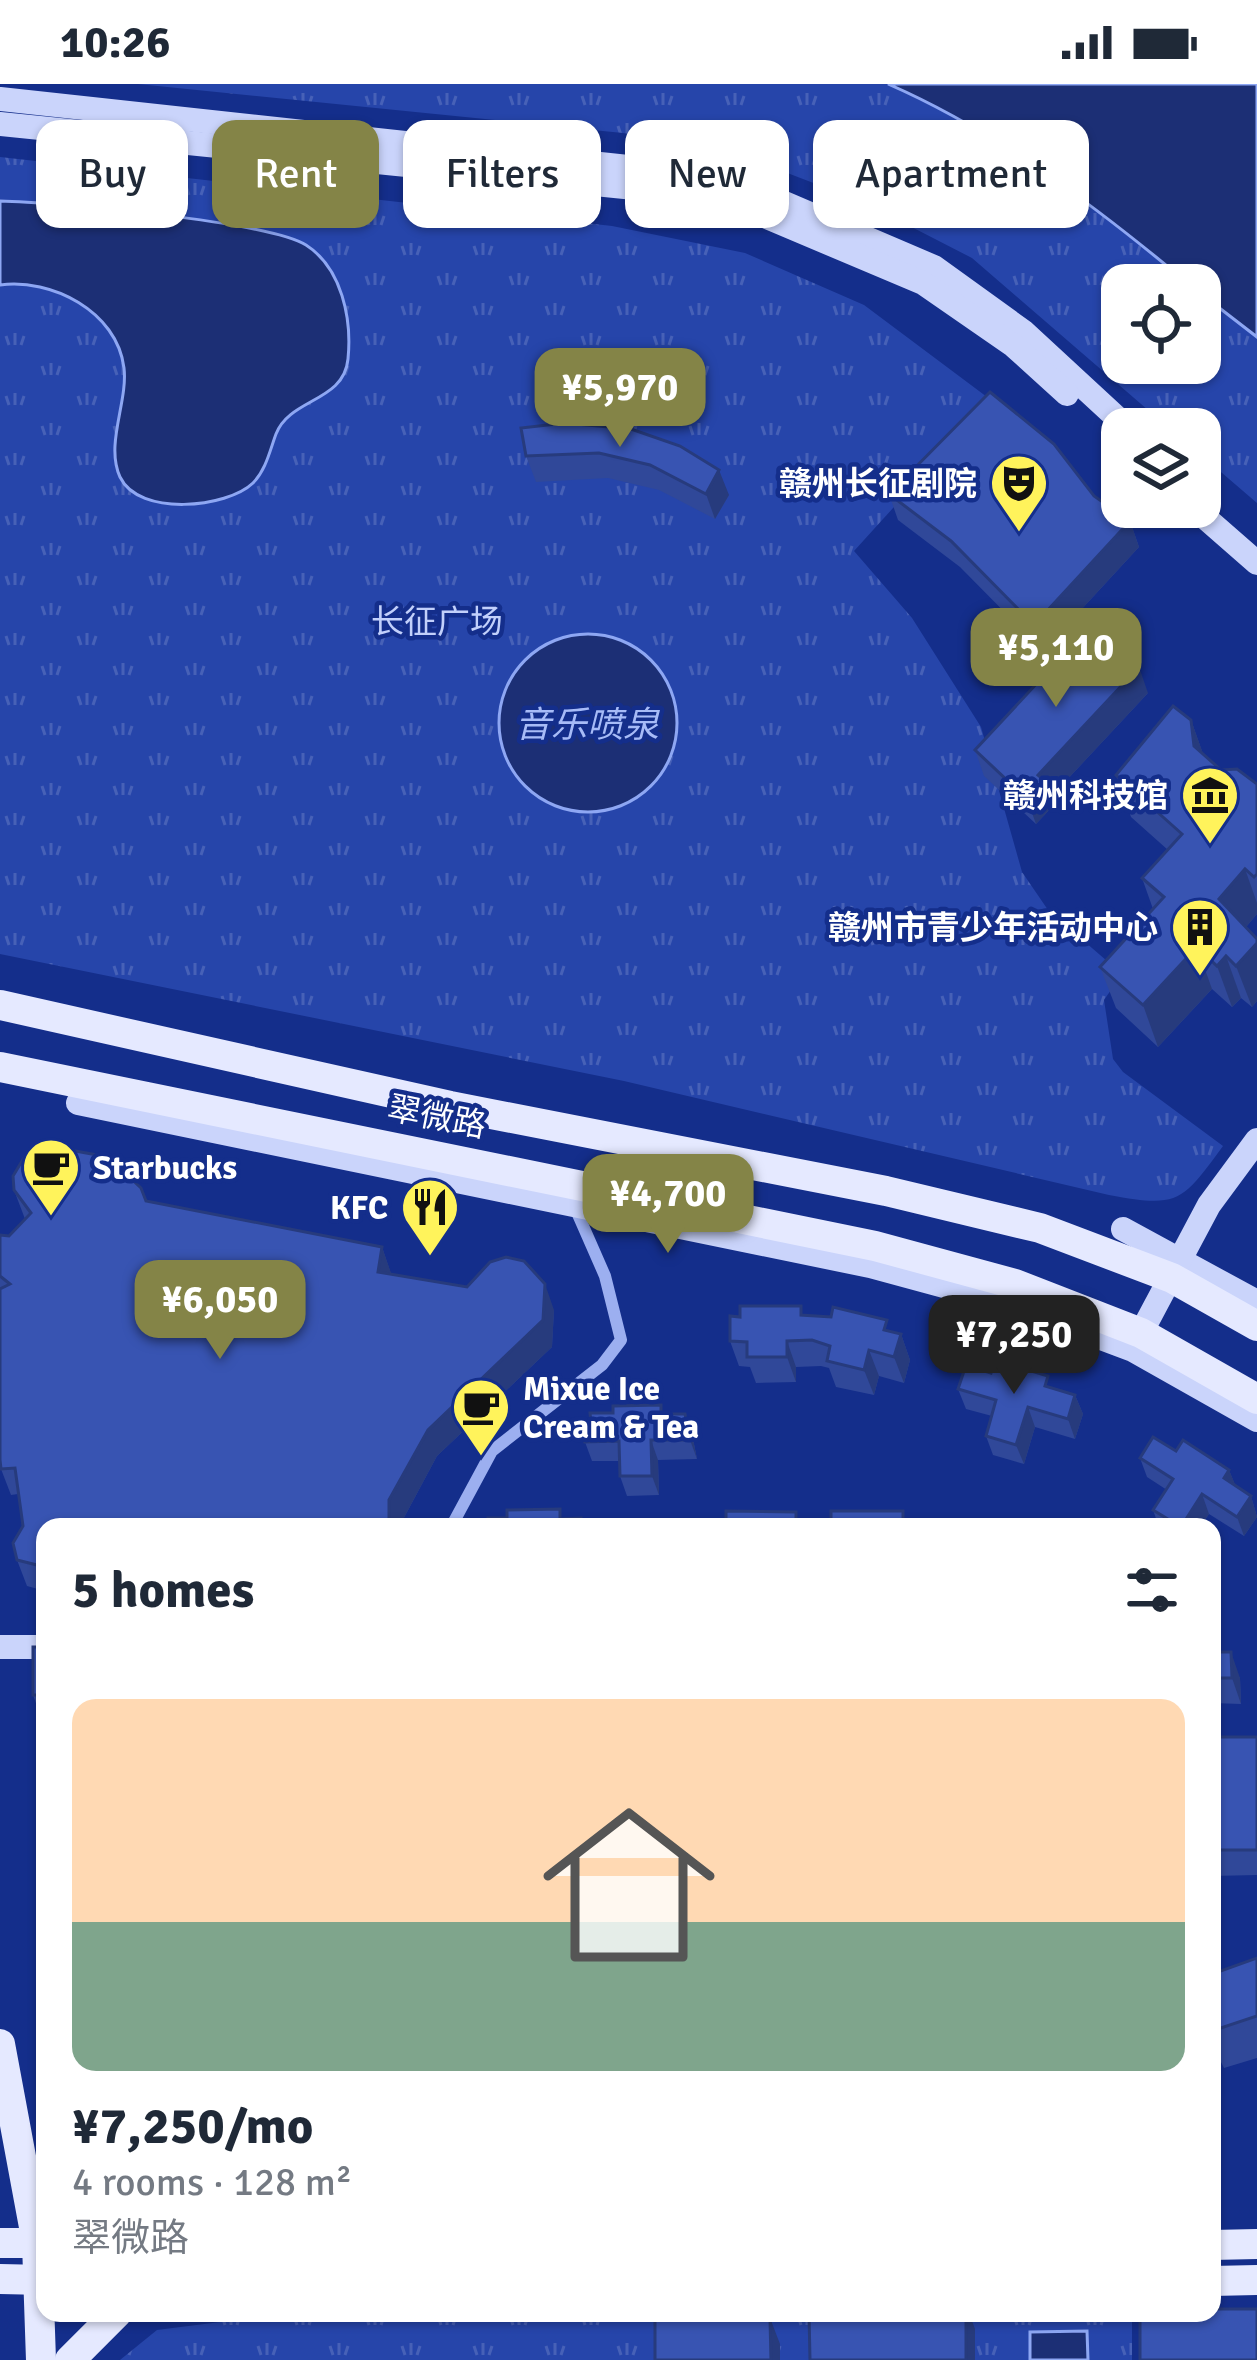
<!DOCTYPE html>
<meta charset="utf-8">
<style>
body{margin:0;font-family:Signika,"Noto Sans SC",sans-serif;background:#f2f2f3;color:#1f2937;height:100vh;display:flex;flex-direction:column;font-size:45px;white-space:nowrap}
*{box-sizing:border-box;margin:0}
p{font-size:39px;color:#747a83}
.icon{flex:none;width:66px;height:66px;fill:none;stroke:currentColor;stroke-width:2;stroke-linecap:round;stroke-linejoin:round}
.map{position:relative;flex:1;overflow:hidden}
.details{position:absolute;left:36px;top:1434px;width:1185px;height:804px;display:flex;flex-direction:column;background:#fff;border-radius:24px;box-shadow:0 3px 9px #0004}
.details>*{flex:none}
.banner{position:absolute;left:36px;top:36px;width:1185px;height:108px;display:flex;gap:24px}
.tools{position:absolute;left:1101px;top:180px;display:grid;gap:24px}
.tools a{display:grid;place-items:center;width:120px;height:120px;border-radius:24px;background:#fff;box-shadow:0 3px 9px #0004;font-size:60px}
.price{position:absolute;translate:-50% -102px;padding:0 27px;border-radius:24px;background:#848447;color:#fff;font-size:39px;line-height:78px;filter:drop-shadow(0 3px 6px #0008)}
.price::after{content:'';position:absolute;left:50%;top:72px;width:36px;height:27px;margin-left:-18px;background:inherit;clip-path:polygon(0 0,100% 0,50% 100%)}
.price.selected{background:#222;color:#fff}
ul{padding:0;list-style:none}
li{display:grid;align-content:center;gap:24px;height:636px;padding:0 36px}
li+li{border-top:3px solid #e0e1e3}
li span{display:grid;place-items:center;height:372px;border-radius:24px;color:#555}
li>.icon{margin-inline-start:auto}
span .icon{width:216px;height:216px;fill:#fffc;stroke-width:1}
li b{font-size:51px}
h2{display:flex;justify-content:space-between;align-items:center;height:144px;padding:0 36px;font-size:51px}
.tag{padding:0 42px;border-radius:24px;background:#fff;box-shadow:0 3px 9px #0004;font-size:42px;line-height:108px}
.tag.selected{background:#848447;color:#fff}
.status{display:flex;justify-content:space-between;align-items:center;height:84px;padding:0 60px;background:#fff;direction:ltr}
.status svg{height:33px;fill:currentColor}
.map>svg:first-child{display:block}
</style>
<div class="status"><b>10:26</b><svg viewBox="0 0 49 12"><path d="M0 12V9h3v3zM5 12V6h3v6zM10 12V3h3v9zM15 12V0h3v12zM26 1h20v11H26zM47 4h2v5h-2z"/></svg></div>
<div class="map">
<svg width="1257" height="2276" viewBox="0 0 1257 2276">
<defs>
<pattern id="park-tufts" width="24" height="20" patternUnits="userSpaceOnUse" patternTransform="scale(3)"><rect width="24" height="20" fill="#2645aa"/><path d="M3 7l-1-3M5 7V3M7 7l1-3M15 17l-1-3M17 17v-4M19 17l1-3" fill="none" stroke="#4761b7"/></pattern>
</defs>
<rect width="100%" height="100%" fill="#142e8b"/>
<g fill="url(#park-tufts)">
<path d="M138 0H888C998 48 1098 124 1190 201H1122V279H1200V209L1257 253V419L1200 370V345H1170L972 174 863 118 730 67 623 49Z"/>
<path d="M0 73 612 142 745 169 864 221 991 316 854 467 912 534 981 643 1022 788 1048 826 1122 890 1104 916 1113 975 1123 988 1223 1062C1182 1118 1179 1124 1109 1111L624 997 0 870Z"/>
<polygon points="260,2233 1132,2234 1132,2276 120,2276 157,2246"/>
</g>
<g fill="#1c2f75" stroke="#8ea7f3" stroke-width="3">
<path d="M888 0H1257V253L1200 209V201H1190C1098 124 998 48 888 0Z"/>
<path d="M0 117C53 118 267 137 306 161 342 184 352 235 348 275 344 318 290 314 276 350 270 366 266 386 253 399 227 424 139 433 120 393 105 360 128 318 124 284 117 227 51 194 0 201Z"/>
<circle cx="588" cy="639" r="89"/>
<polygon points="1087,2247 1088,2276 1030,2276 1030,2248"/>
</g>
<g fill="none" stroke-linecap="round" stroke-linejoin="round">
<polyline stroke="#9caff0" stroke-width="12" points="451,1443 492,1367 602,1281 621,1256 605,1192 573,1119"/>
<g stroke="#cad4fb" stroke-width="24">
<polyline points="0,15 656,86 768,112 934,183 1024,248 1129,345"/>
<polyline points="0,40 654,106 762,131 923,199 1014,262 1067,310"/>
<polyline points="1193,423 1257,479"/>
<polyline points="78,1019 870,1182 1010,1220 1133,1266 1257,1336"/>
<polyline points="1123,1145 1257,1218"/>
<polyline points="1141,1249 1209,1121 1257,1056"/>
<polyline points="0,1563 45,1563"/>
</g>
<g stroke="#e5e9ff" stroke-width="30">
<polyline points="0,921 450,1022 886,1107 1040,1144 1172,1194 1257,1242"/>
<polyline points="0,983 875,1162 1015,1200 1141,1249 1257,1315"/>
<polyline points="0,1960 37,2159 41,2276"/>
<polyline points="0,2159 45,2159"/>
<polyline points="1212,2161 1257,2160"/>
<polyline points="0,2195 45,2196"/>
<polyline points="1212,2197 1257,2196"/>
<polyline points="70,2276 117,2229"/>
</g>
</g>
<g fill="#304899">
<polygon points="565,339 729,411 715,435 659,406 608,394 536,398 526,372"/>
<polygon points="889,410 1094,412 1130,437 1139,463 1043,567 960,483 898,436"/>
<polygon points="1148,609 1050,714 1053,722 1036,740 984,692 975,666"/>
<polygon points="1191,636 1203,670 1221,686 1257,700 1257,830 1246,843 1257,855 1257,917 1252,923 1241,914 1232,923 1212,905 1158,963 1116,924 1100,883 1153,825 1142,794 1168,766 1131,733 1116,691"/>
<polygon points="14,1106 146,1117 382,1163 391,1190 554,1226 552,1263 437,1372 399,1443 45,1443 45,1507 27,1502 17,1476 23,1442 18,1410 11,1411 1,1385 0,1376 0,1151 9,1152 25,1135"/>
<polygon points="804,1231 901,1250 910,1276 904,1299 879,1292 874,1311 836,1303 829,1284 821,1282 796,1283 796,1298 756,1299 750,1283 739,1282 730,1257"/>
<polygon points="991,1289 1075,1311 1083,1330 1075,1355 1035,1343 1024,1380 993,1371 986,1352 992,1332 966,1325 958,1305"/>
<polygon points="664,1330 692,1350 697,1375 658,1376 659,1411 627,1412 620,1392 619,1377 592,1377 585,1358"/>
<polygon points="1176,1367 1229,1386 1235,1401 1251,1412 1257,1433 1244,1452 1209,1430 1200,1443 1159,1443 1153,1426 1167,1406 1147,1393 1140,1374"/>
<polygon points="1212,1560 1215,1560 1218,1568 1240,1594 1241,1620 1212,1619"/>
<polygon points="45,1563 45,1636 42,1636 33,1611"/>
<polygon points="1212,1653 1257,1653 1257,1791 1212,1792"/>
<polygon points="1257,1874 1257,1974 1224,1984 1219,1974 1212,1975 1212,1890"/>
</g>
<g fill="#273b7d">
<polygon points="719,386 729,411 715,435 706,410"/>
<polygon points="1130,437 1139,463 1043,567 1034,541"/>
<polygon points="1139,583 1148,609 1050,714 1053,722 1036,740 1027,715 1038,691"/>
<polygon points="1191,636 1206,678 1194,662"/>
<polygon points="1245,785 1257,819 1257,830 1235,856 1219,815"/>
<polygon points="1257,859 1257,917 1252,923 1236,882"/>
<polygon points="1197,863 1212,905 1158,963 1143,921"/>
<polygon points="1226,872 1241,914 1232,923 1217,882"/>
<polygon points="382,1163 391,1189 388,1214 378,1188"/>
<polygon points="545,1200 554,1226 552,1263 437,1372 399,1443 389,1443 389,1416 428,1346"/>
<polygon points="901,1250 910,1276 904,1299 894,1273"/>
<polygon points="787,1257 796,1283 796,1298 787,1273"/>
<polygon points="869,1266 879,1292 874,1311 864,1286"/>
<polygon points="1075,1311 1083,1330 1075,1355 1068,1335"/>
<polygon points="1028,1323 1035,1343 1024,1380 1016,1361"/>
<polygon points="685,1330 692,1350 697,1375 690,1356"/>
<polygon points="651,1356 658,1376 659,1411 652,1392"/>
<polygon points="1229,1386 1237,1405 1224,1394"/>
<polygon points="1202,1410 1209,1430 1200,1443 1181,1443"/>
<polygon points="1251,1412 1257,1433 1244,1452 1237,1433"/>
<polygon points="1231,1568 1240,1594 1241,1620 1232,1594"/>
<polygon points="966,2229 969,2229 975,2245 975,2276 966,2276"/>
<polygon points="770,2234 780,2260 780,2276 771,2276"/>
</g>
<g fill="#3854b2" stroke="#273b7d" stroke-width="3">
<polygon points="990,308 1054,360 1094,412 1130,437 1034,541 951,457 889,410"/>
<polygon points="565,339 631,345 680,362 719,386 706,410 650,381 599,369 526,372 521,344"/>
<polygon points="1092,540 1139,583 1038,691 1044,696 1027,715 975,666"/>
<polygon points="1173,622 1191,636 1194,662 1221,686 1237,685 1257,700 1257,790 1254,793 1245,785 1219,815 1257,855 1257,859 1236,882 1226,872 1217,882 1197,863 1143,921 1100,883 1164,813 1142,794 1182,750 1116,691"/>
<polygon points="59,1064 108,1073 141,1104 146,1117 382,1163 378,1188 467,1203 490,1178 506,1173 524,1177 545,1200 543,1236 428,1346 389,1416 389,1443 45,1443 45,1483 17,1476 13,1459 23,1442 15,1384 1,1385 0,1376 0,1205 10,1200 0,1192 0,1151 9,1152 31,1129 14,1106 13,1092 25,1072"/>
<polygon points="740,1222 801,1222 801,1231 831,1233 833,1223 887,1236 884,1246 901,1250 894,1273 869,1266 864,1286 827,1277 830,1262 812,1256 787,1257 787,1273 747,1273 747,1258 730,1257 730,1232 740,1233"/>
<polygon points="995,1276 1048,1292 1045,1302 1075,1311 1068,1335 1028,1323 1016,1361 986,1352 996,1316 958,1305 966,1281 991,1289"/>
<polygon points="661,1321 661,1330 685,1330 690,1356 651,1356 652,1392 620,1392 619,1357 585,1358 585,1339 591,1339 590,1329 613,1329 613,1322"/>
<polygon points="1153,1353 1176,1367 1183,1356 1229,1386 1224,1394 1251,1412 1237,1433 1202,1410 1181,1443 1153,1426 1173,1395 1140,1374"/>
<polygon points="560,1425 560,1435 581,1434 581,1443 475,1443 488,1442 488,1434 507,1434 507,1426"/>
<polygon points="726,1427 796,1428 796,1439 831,1439 831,1427 903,1427 903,1437 918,1437 918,1443 710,1443 710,1439 726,1439"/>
<polygon points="1212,1560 1215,1560 1215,1568 1231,1568 1232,1594 1212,1594"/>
<rect x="33" y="1563" width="12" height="48"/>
<rect x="1212" y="1653" width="45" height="113"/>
<polygon points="1257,1874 1257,1932 1212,1947 1212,1890"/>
<polygon points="1212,2225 1257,2225 1257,2276 1140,2276 1140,2229 1212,2229"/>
<polygon points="809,2229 966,2229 966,2276 810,2276"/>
<polygon points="770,2234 771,2276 655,2276 655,2236"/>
</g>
<defs>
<g id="theatre-pin" transform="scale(3)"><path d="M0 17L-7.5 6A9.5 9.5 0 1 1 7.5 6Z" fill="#fff35b" stroke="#142e8b"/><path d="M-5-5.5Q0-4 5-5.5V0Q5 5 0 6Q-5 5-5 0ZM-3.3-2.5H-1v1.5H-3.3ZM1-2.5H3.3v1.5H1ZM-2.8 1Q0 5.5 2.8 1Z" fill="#111"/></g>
<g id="museum-pin" transform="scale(3)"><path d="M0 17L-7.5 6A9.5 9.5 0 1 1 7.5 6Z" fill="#fff35b" stroke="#142e8b"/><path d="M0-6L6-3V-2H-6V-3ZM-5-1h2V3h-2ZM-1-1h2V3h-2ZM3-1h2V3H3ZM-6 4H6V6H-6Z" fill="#111"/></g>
<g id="building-pin" transform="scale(3)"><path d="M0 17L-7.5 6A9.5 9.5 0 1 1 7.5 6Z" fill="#fff35b" stroke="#142e8b"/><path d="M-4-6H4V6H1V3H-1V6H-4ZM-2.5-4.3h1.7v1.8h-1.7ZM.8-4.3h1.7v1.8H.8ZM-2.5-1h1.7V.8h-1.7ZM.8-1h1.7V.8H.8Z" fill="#111"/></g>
<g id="cafe-pin" transform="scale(3)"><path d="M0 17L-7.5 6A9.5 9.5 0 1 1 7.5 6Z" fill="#fff35b" stroke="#142e8b"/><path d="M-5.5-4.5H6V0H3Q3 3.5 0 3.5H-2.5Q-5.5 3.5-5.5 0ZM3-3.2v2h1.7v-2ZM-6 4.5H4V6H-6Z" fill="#111"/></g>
<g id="restaurant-pin" transform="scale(3)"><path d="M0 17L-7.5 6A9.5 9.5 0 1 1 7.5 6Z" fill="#fff35b" stroke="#142e8b"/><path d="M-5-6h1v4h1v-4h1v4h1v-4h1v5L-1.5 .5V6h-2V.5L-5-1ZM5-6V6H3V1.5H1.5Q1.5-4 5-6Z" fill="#111"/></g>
</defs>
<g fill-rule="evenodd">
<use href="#theatre-pin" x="1019" y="399"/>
<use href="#museum-pin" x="1210" y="711"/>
<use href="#building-pin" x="1200" y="843"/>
<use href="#cafe-pin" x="51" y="1083"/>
<use href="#restaurant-pin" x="430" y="1123"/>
<use href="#cafe-pin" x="481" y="1323"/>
</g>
<g text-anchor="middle" stroke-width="9" stroke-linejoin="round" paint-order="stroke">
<g font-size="33" font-weight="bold" fill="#fff" stroke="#142e8b" text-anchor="end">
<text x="977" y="411">赣州长征剧院</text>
<text x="1168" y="723">赣州科技馆</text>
<text x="1158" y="855">赣州市青少年活动中心</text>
<text x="93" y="1095" text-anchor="start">Starbucks</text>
<text x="388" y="1135">KFC</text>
<text x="523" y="1316" text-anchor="start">Mixue Ice<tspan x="523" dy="38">Cream &amp; Tea</tspan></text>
</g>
<g font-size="33" fill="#c2d0fb" stroke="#142e8b">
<text x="437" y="549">长征广场</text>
</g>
<g font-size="33" fill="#fff" stroke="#142e8b">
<text transform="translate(437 1032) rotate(11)" y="12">翠微路</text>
</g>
<g font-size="36" font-style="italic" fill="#a7bbf7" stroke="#142e8b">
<text x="587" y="653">音乐喷泉</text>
</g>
</g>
</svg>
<div class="tools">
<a><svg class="icon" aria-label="locate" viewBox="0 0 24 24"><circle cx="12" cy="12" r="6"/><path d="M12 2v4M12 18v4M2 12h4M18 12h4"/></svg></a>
<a><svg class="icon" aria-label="layers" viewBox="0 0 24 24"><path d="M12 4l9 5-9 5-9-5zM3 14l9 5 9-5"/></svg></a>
</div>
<b class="price" style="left:620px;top:366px">¥5,970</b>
<b class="price" style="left:1056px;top:626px">¥5,110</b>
<b class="price" style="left:668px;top:1172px">¥4,700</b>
<b class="price" style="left:220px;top:1278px">¥6,050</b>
<b class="price selected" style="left:1014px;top:1313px">¥7,250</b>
<div class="banner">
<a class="tag">Buy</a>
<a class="tag selected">Rent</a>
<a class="tag">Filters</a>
<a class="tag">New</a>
<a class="tag">Apartment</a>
</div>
<section class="details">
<h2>5 homes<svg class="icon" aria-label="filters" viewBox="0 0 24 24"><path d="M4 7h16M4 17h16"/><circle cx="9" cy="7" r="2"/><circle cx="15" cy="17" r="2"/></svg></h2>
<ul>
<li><span style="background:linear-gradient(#ffd9b3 60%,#7fa58c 0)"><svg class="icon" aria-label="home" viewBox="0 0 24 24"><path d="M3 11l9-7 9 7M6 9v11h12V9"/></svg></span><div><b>¥7,250/mo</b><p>4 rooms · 128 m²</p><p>翠微路</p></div></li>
</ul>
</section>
</div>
